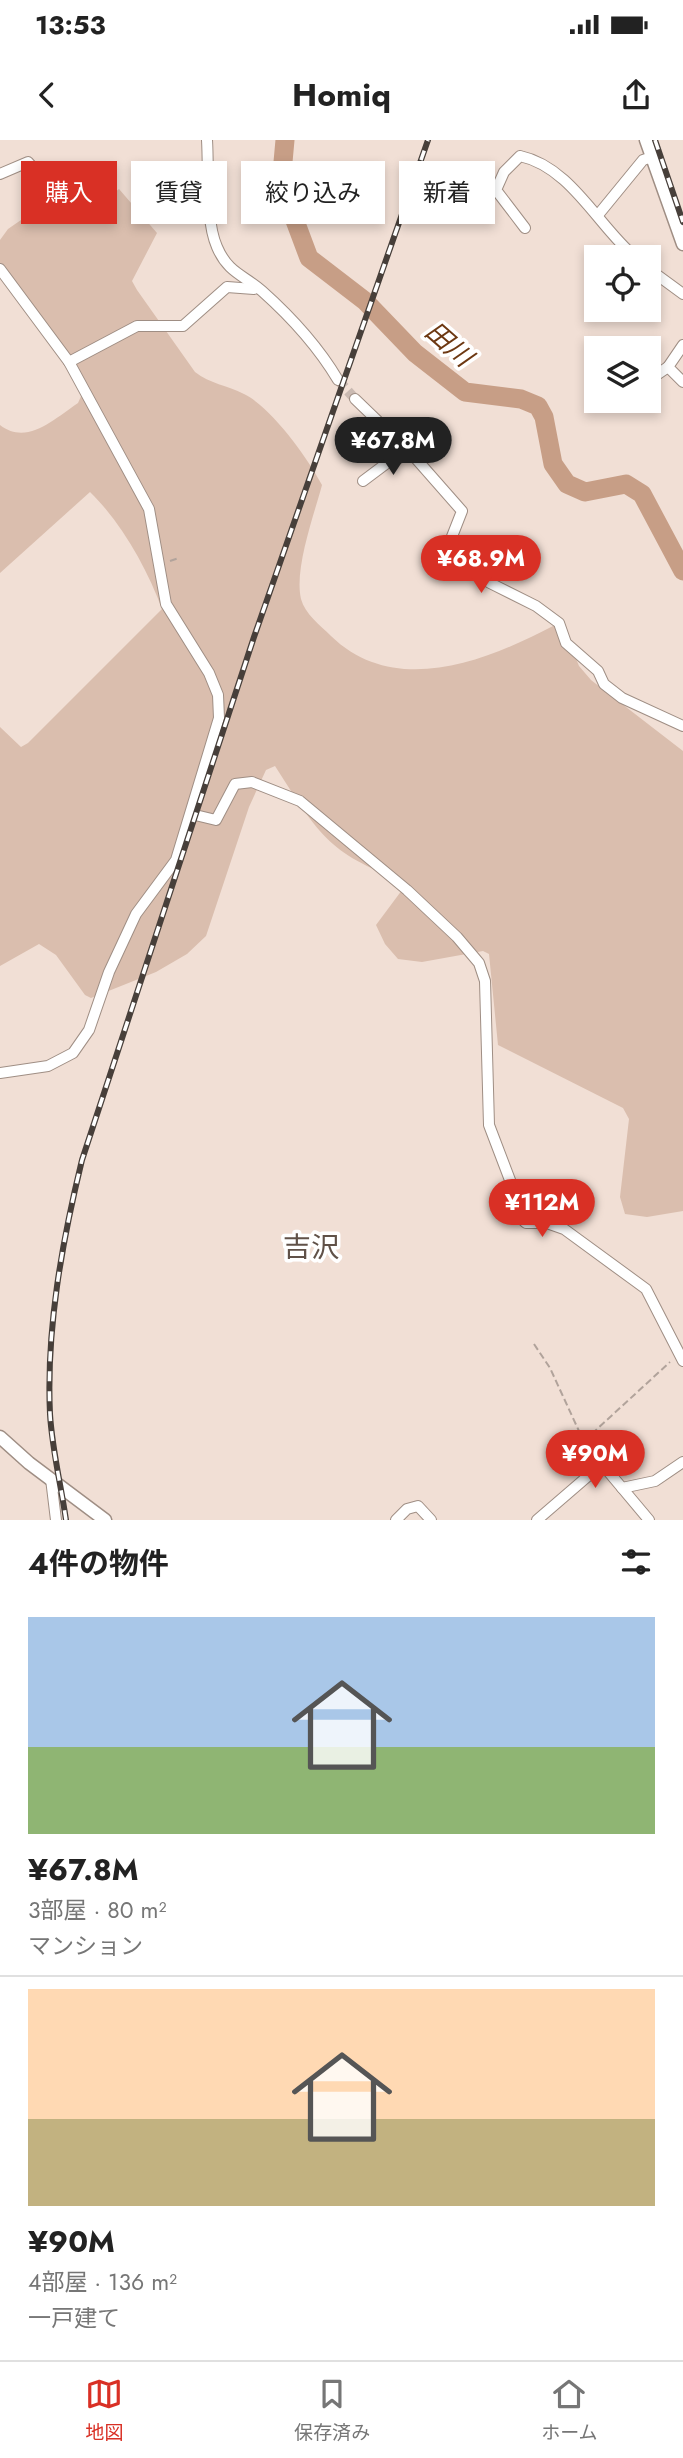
<!DOCTYPE html>
<html lang="ja">
<meta charset="utf-8">
<style>
body{margin:0;font-family:Jost,"Noto Sans JP",sans-serif;background:#f2f2f2;color:#222;height:100vh;display:flex;flex-direction:column;font-size:26px;white-space:nowrap}
*{box-sizing:border-box;margin:0}
p{font-size:23px;color:#767676}
.icon{flex:none;width:38px;height:38px;fill:none;stroke:currentColor;stroke-width:2;stroke-linecap:round;stroke-linejoin:round}
.map{position:relative;height:1380px;overflow:hidden}
.side{display:flex;flex-direction:column;background:#fff;flex:1}
.side>*{flex:none}
.hud{position:absolute;left:21px;top:21px;width:642px;height:63px;display:flex;gap:14px}
.controls{position:absolute;left:584px;top:105px;display:grid;gap:14px}
.controls a{display:grid;place-items:center;width:77px;height:77px;border-radius:0px;background:#fff;box-shadow:0 4px 10px #0003;font-size:35px}
.price{position:absolute;translate:-50% -60px;padding:0 16px;border-radius:24px;background:#d93025;color:#fff;font-size:23px;line-height:46px;filter:drop-shadow(0 2px 4px #0008)}
.price::after{content:'';position:absolute;left:50%;top:42px;width:21px;height:16px;margin-left:-10px;background:inherit;clip-path:polygon(0 0,100% 0,50% 100%)}
.price.active{background:#222;color:#fff}
ul{padding:0;list-style:none}
li{display:grid;align-content:center;gap:14px;height:371px;padding:0 28px}
li+li{border-top:2px solid #e0e0e0}
li span{display:grid;place-items:center;height:217px;border-radius:0px;color:#555}
li>.icon{margin-inline-start:auto}
span .icon{width:126px;height:126px;fill:#fffc;stroke-width:1}
li b{font-size:30px}
h2{display:flex;justify-content:space-between;align-items:center;height:84px;padding:0 28px;font-size:30px}
.pill{padding:0 24px;border-radius:0px;background:#fff;box-shadow:0 4px 10px #0003;font-size:24px;line-height:63px}
.pill.active{background:#d93025;color:#fff}
.status{display:flex;justify-content:space-between;align-items:center;height:49px;padding:0 35px;background:#fff;direction:ltr}
.status svg{height:19px;fill:currentColor}
header{display:flex;justify-content:space-between;align-items:center;height:91px;padding:0 28px;background:#fff;font-size:32px;font-weight:700}
.tab-bar{display:flex;justify-content:space-around;align-items:center;height:98px;border-top:2px solid #e0e0e0;background:#fff;font-size:19px;color:#767676}
.tab-bar a{display:grid;justify-items:center;gap:4px}
.tab-bar .active{color:#d93025}
.map>svg:first-child{display:block}
</style>
<div class="status"><b>13:53</b><svg viewBox="0 0 49 12"><path d="M0 12V9h3v3zM5 12V6h3v6zM10 12V3h3v9zM15 12V0h3v12zM26 1h20v11H26zM47 4h2v5h-2z"/></svg></div>
<header><svg class="icon" aria-label="back" viewBox="0 0 24 24"><path d="M15 5l-7 7 7 7"/></svg>Homiq<svg class="icon" aria-label="share" viewBox="0 0 24 24"><path d="M12 15V3M7 8l5-5 5 5M5 13v7h14v-7"/></svg></header>
<div class="map">
<svg width="683" height="1380" viewBox="0 0 683 1380">
<rect width="100%" height="100%" fill="#f1dfd5"/>
<path fill="#dabeae" d="M119 49 157 93 132 141 137 150 195 232C210 244 227 245 244 254 271 267 308 318 322 345 314 375 294 429 301 459 305 474 320 485 331 496 395 558 486 521 553 486H563L579 526 591 540 683 611V1071L647 1077 625 1074 620 1057 629 979 623 968 498 905 489 814 483 811 422 822 398 819 385 804 376 785 405 746 404 741C327 714 317 691 275 626L266 630 249 667 206 796 187 814 156 832 91 858 85 855 56 815 39 804 0 826V587L21 607 28 603 162 469C147 428 121 382 90 352L0 433V285C27 306 54 279 78 263L82 254 70 227 0 124V100L8 89 50 60 78 80Z"/>
<g fill="none" stroke-linecap="round" stroke-linejoin="round">
<polyline stroke="#c79e86" stroke-width="19" points="285,0 282,33 288,62 309,118 365,161 415,213 465,252 521,259 538,266 544,277 553,324 567,344 585,352 626,344 642,354 683,431"/>
<polyline stroke="#cabab2" stroke-width="10" stroke-dasharray="10 5" stroke-linecap="butt" points="338,240 355,259"/>
<g stroke="#9f8e84" stroke-width="12">
<g id="minor">
<path d="M207 0C209 30 205 80 217 107 228 133 244 135 262 151 290 176 319 208 338 240"/>
<polyline points="0,34 28,22 35,30 42,60"/>
<polyline points="598,75 643,20 652,17"/>
<path d="M525 88 496 50 504 32 520 16C571 27 598 86 635 117"/>
<polyline points="0,129 69,222 149,369 166,464 209,533 218,555 219,578 176,720 136,774 109,832 89,890 73,913 48,926 0,933"/>
<polyline points="649,129 683,154"/>
<polyline points="683,205 668,227 683,242"/>
<polyline points="69,222 137,186 183,186 227,147 254,149"/>
<polyline points="649,240 668,227"/>
<polyline points="355,259 411,313 462,371 451,399 457,417 490,443 536,466 559,483 566,503 598,531 604,544 622,558 683,586"/>
<polyline points="363,341 387,323 411,313"/>
<polyline points="191,674 216,680 235,644 252,642 300,661 407,750 457,797 479,823 485,841 489,985 513,1048 518,1076 526,1083 547,1083 564,1089 646,1149 683,1221"/>
<polyline points="51,1339 56,1380"/>
<polyline points="622,1348 655,1341 683,1322"/>
<polyline points="396,1380 407,1369 418,1366 431,1380"/>
<polyline points="537,1380 602,1324 649,1380"/>
</g>
</g>
<g stroke="#9f8e84" stroke-width="15">
<g id="tertiary">
<polyline points="646,0 683,104"/>
<polyline points="0,1297 29,1323 105,1380"/>
</g>
</g>
<g stroke="#b1a39b" stroke-width="2" stroke-dasharray="7 3.5" stroke-linecap="butt">
<polyline points="170,421 179,418"/>
<polyline points="534,1204 550,1228 584,1302 595,1316"/>
<polyline points="584,1301 670,1222"/>
</g>
<use href="#minor" stroke="#fff" stroke-width="10"/>
<use href="#tertiary" stroke="#fff" stroke-width="12"/>
<g stroke="#473f3a" stroke-width="6">
<g id="rail">
<polyline points="655,0 683,82"/>
<path d="M66 1380C61 1345 52 1309 50 1274 46 1190 62 1102 82 1020L254 497 428 0"/>
</g>
</g>
<use href="#rail" stroke="#fff" stroke-width="3.5" stroke-dasharray="10" stroke-linecap="butt"/>
</g>
<g text-anchor="middle" stroke-width="7" stroke-linejoin="round" paint-order="stroke">
<g font-size="26" font-style="italic" fill="#6d3812" stroke="#fff">
<text transform="translate(449 204) rotate(41)" y="9">田川</text>
</g>
<g font-size="28" fill="#605148" stroke="#fff">
<text x="311" y="1117">吉沢</text>
</g>
</g>
</svg>
<div class="controls">
<a><svg class="icon" aria-label="locate" viewBox="0 0 24 24"><circle cx="12" cy="12" r="6"/><path d="M12 2v4M12 18v4M2 12h4M18 12h4"/></svg></a>
<a><svg class="icon" aria-label="layers" viewBox="0 0 24 24"><path d="M12 4l9 5-9 5-9-5zM3 14l9 5 9-5"/></svg></a>
</div>
<b class="price active" style="left:393px;top:337px">¥67.8M</b>
<b class="price" style="left:481px;top:455px">¥68.9M</b>
<b class="price" style="left:542px;top:1099px">¥112M</b>
<b class="price" style="left:595px;top:1350px">¥90M</b>
<div class="hud">
<a class="pill active">購入</a>
<a class="pill">賃貸</a>
<a class="pill">絞り込み</a>
<a class="pill">新着</a>
</div>
</div>
<section class="side">
<h2>4件の物件<svg class="icon" aria-label="filters" viewBox="0 0 24 24"><path d="M4 7h16M4 17h16"/><circle cx="9" cy="7" r="2"/><circle cx="15" cy="17" r="2"/></svg></h2>
<ul>
<li><span style="background:linear-gradient(#a9c7e8 60%,#8fb573 0)"><svg class="icon" aria-label="home" viewBox="0 0 24 24"><path d="M3 11l9-7 9 7M6 9v11h12V9"/></svg></span><div><b>¥67.8M</b><p>3部屋 · 80 m²</p><p>マンション</p></div></li>
<li><span style="background:linear-gradient(#ffd9b3 60%,#c2b280 0)"><svg class="icon" aria-label="home" viewBox="0 0 24 24"><path d="M3 11l9-7 9 7M6 9v11h12V9"/></svg></span><div><b>¥90M</b><p>4部屋 · 136 m²</p><p>一戸建て</p></div></li>
</ul>
</section>
<nav class="tab-bar">
<a class="active"><svg class="icon" aria-label="map" viewBox="0 0 24 24"><path d="M3 6l6-2 6 2 6-2v14l-6 2-6-2-6 2zM9 4v14M15 6v14"/></svg>地図</a>
<a><svg class="icon" aria-label="saved" viewBox="0 0 24 24"><path d="M7 4h10v16l-5-4-5 4z"/></svg>保存済み</a>
<a><svg class="icon" aria-label="home" viewBox="0 0 24 24"><path d="M3 11l9-7 9 7M6 9v11h12V9"/></svg>ホーム</a>
</nav>
